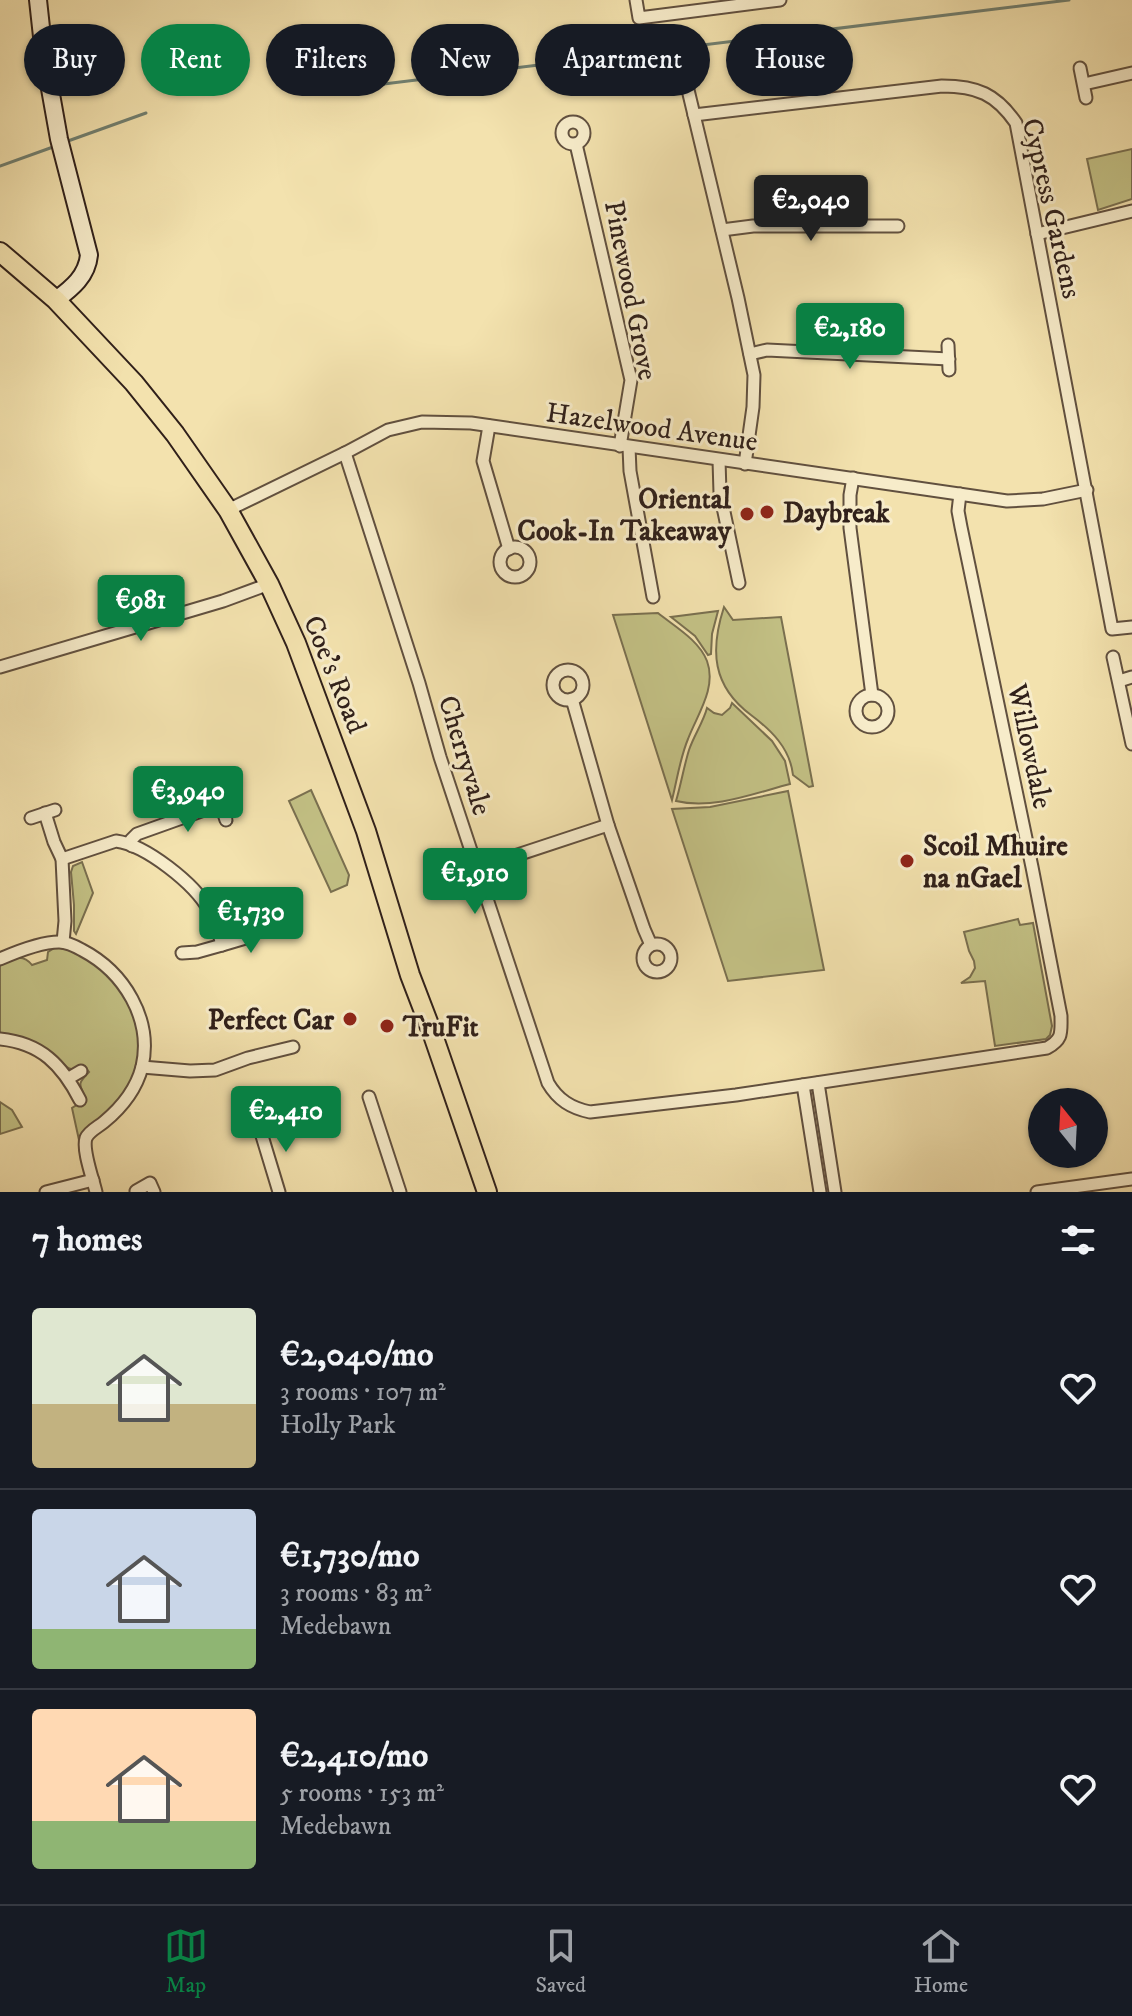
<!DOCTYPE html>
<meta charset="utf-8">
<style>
body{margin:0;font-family:"IM FELL DW Pica",serif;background:#20242c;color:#f1f3f6;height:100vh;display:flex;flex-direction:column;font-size:30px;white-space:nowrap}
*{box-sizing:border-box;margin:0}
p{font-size:26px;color:#9ea1a6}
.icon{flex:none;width:44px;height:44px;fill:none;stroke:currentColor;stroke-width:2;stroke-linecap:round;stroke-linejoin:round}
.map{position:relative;height:1192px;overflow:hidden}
.side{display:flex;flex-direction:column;background:#171b24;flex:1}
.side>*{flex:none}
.hud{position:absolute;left:24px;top:24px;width:1084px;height:72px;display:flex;gap:16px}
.needle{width:52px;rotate:342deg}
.tools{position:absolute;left:1028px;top:1088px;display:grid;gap:16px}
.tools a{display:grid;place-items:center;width:80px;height:80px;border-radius:50%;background:#171b24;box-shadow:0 2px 6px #0004;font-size:40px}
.price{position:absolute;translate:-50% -68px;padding:0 18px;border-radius:8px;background:#0b8043;color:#fff;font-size:26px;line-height:52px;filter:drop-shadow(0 2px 4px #0008)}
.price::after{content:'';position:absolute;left:50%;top:48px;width:24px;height:18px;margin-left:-12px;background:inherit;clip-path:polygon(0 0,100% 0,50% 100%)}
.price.on{background:#222;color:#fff}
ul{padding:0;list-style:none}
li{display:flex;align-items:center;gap:24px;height:200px;padding:0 32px}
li+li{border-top:2px solid #363941}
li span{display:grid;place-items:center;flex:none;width:224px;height:160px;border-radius:8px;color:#555}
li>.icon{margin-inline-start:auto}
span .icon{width:96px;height:96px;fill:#fffc;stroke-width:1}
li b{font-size:34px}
h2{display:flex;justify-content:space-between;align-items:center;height:96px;padding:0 32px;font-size:34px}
.chip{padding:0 28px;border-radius:36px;background:#171b24;box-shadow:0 2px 6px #0004;font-size:28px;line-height:72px}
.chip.on{background:#0b8043;color:#fff}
.tabs{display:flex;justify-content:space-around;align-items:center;height:112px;border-top:2px solid #363941;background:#171b24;font-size:22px;color:#9ea1a6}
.tabs a{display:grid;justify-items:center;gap:4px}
.tabs .on{color:#0b8043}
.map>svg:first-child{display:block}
</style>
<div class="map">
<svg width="1132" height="1192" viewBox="0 0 1132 1192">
<rect width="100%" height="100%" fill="#f3e2ae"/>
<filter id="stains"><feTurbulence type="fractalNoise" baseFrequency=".0025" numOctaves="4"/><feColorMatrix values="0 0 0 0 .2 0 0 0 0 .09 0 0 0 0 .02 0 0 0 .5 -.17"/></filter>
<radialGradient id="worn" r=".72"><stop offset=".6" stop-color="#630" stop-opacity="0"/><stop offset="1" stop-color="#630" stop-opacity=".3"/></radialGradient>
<g fill="#c3c185" stroke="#7a7050" stroke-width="2">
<polygon points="1132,149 1132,199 1098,210 1087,159"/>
<path d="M724 607 733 620 781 617 813 786 809 787 793 775C790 748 771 730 751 715 712 686 710 650 724 607Z"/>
<polygon points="718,611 712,634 711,654 708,655 695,636 671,617"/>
<path d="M658 613C674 626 699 640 707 661 717 688 697 715 688 739 680 758 677 780 672 800L613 615Z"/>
<path d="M732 703 772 741 785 761 790 784C755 793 713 810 676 801 681 784 684 766 689 750 694 735 703 723 707 708L714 713 722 715 730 708Z"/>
<polygon points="311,790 349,875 347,885 331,892 289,801"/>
<polygon points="788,791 824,970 728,981 672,809 710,807"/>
<polygon points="82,862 93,893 76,934 74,931 74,905 71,872 73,866"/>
<polygon points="1018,919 1020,925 1033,923 1052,1026 1050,1035 1046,1039 995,1046 985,981 961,983 970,977 975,968 974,961 969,951 964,932"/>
<path d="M56 947 77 950 114 976 136 1015 140 1040 138 1064 123 1100 89 1128 79 1140 72 1108 86 1099C79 1084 77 1084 89 1072L83 1065C79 1067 75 1070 71 1069 65 1068 60 1060 55 1056 38 1043 22 1034 0 1034V965C12 959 22 952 32 965L47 960 48 952Z"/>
<polygon points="0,1102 12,1110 22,1127 0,1134"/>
</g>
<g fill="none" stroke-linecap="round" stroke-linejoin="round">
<g stroke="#707f70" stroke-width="3">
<polyline points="343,89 1069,0"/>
<polyline points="68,141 146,113"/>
<polyline points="0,166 53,147"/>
</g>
<g stroke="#61503f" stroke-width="15">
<g id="street">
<polyline points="636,0 639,18 780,0"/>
<polyline points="1080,68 1086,98"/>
<polyline points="683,69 738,298 754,375 753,407 745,464"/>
<polyline points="669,72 692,66"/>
<polyline points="1084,84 1132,73"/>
<path d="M694 115 942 86C977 86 996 94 1016 123L1112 629 1132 627"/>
<circle cx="573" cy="133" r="11"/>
<polyline points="576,144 631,380 620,446"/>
<polyline points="722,230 753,226 898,226"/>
<polyline points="1037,234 1132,211"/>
<polyline points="948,345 949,370"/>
<polyline points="750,354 767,350 949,359"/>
<polyline points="489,426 483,461 509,549"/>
<polyline points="629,447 630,471 653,597"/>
<path d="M345 453 419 683 440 757 548 1083C558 1100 571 1108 590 1112L736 1095 1047 1048C1063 1039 1061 1033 1061 1016L1032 867 961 527 958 511 960 494"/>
<polyline points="719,460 720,493 739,583"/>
<polyline points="853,478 850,495 850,528 872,695"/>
<polyline points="228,510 345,453 388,430 422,422 471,423 1007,501 1043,499 1087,490"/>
<circle cx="515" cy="562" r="15"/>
<polyline points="1113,657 1132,744"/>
<polyline points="0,667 223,601 269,584"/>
<circle cx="568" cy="685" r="15"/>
<polyline points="1119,681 1132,677"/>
<circle cx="872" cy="711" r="16"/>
<polyline points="216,790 226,820"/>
<polyline points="45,813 54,842 62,859 65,921 63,942"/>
<polyline points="31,818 55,810"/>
<polyline points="608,825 644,929 651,945"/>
<polyline points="132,846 131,840 137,834 221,804"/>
<path d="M62 859 116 841C146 845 195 884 209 910 216 921 219 933 222 945L197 952 182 953"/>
<polyline points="478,868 608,825 572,699"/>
<circle cx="657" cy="958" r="14"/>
<polyline points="222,945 249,937 259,930"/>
<path d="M0 959C16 952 41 942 59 942 67 942 75 946 82 950 124 972 153 1019 142 1067 136 1090 121 1108 104 1122 98 1127 89 1131 86 1138 82 1150 93 1179 96 1192"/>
<path d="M0 1039C41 1043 62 1065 80 1100"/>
<polyline points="142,1067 190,1071 215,1070 248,1058 293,1047"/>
<polyline points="69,1078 81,1071"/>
<polyline points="818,1083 835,1192"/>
<polyline points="803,1085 820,1192"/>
<polyline points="369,1097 400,1192"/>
<polyline points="259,1126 279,1192"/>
<polyline points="136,1191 150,1183 154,1192"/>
<polyline points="46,1192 93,1180"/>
<polyline points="1037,1192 1132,1179"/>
</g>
</g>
<g stroke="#30201a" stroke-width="20">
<path id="secondary" d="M38 0 44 55 59 139 89 255C87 276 72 288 56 300"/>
</g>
<g stroke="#30201a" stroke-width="22">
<polyline id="primary" points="0,252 56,300 134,383 175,434 228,510 269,584 296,643 366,831 410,975 433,1035 487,1192"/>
</g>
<use href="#street" stroke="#f7ecca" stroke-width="11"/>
<use href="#secondary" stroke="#f7ecca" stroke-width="16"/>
<use href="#primary" stroke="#f3e2ae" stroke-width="18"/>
</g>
<g fill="#8f2418" stroke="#f7ecca" stroke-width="3">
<circle cx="767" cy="512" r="8"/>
<circle cx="747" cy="514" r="8"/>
<circle cx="907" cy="861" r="8"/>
<circle cx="350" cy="1019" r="8"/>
<circle cx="387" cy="1026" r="8"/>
</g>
<g text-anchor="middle" stroke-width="6" stroke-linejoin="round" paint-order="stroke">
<g font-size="28" fill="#30201a" stroke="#f7ecca">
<text transform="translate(1053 208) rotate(77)" y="10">Cypress Gardens</text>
<text transform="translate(632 290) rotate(79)" y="10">Pinewood Grove</text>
<text transform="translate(652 426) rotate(8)" y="10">Hazelwood Avenue</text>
<text transform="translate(336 674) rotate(68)" y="10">Coe's Road</text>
<text transform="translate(1031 746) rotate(78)" y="10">Willowdale</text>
<text transform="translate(466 755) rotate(73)" y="10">Cherryvale</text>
</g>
<g font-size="28" font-weight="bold" fill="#30201a" stroke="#f7ecca" text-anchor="start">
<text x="731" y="508" text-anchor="end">Oriental<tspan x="731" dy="32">Cook-In Takeaway</tspan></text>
<text x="783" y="522">Daybreak</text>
<text x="923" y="855">Scoil Mhuire<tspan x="923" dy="32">na nGael</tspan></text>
<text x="334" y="1029" text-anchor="end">Perfect Car</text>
<text x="403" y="1036">TruFit</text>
</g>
</g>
<rect width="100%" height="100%" filter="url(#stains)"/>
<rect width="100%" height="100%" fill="url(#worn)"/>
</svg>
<div class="tools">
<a><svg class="needle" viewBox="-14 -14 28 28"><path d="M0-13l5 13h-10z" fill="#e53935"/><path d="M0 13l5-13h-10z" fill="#9ea1a6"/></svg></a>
</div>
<b class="price on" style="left:811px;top:243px">€2,040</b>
<b class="price" style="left:850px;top:371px">€2,180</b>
<b class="price" style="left:141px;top:643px">€981</b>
<b class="price" style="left:188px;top:834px">€3,940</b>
<b class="price" style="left:475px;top:916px">€1,910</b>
<b class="price" style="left:251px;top:955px">€1,730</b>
<b class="price" style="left:286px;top:1154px">€2,410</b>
<div class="hud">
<a class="chip">Buy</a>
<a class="chip on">Rent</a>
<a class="chip">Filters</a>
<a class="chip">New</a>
<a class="chip">Apartment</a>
<a class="chip">House</a>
</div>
</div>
<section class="side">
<h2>7 homes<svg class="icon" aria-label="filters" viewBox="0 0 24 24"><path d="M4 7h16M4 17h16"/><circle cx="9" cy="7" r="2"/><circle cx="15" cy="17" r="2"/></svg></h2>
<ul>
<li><span style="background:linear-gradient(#dfe7d0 60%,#c2b280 0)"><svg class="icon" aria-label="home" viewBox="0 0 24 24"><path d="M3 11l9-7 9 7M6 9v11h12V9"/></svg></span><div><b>€2,040/mo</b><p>3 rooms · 107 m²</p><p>Holly Park</p></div><svg class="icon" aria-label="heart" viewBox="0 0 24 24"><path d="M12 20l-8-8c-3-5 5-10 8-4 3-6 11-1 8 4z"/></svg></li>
<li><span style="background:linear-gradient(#c9d6e8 75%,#8fb573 0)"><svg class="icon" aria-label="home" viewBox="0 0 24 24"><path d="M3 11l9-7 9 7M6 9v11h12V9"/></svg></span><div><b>€1,730/mo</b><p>3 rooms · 83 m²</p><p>Medebawn</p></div><svg class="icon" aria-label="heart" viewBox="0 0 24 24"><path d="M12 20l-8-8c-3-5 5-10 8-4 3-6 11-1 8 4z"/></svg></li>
<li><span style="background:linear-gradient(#ffd9b3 70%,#8fb573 0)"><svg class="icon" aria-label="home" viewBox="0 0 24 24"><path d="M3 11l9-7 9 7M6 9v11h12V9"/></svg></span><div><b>€2,410/mo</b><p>5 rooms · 153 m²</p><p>Medebawn</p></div><svg class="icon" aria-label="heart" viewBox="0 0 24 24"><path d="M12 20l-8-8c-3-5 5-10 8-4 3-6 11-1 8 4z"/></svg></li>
</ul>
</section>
<nav class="tabs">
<a class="on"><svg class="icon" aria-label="map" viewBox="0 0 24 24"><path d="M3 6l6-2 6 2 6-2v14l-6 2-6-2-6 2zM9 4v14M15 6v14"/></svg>Map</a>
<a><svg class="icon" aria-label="saved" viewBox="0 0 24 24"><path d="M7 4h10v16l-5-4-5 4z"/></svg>Saved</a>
<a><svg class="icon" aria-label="home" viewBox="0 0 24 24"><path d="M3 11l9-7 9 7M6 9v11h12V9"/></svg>Home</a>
</nav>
